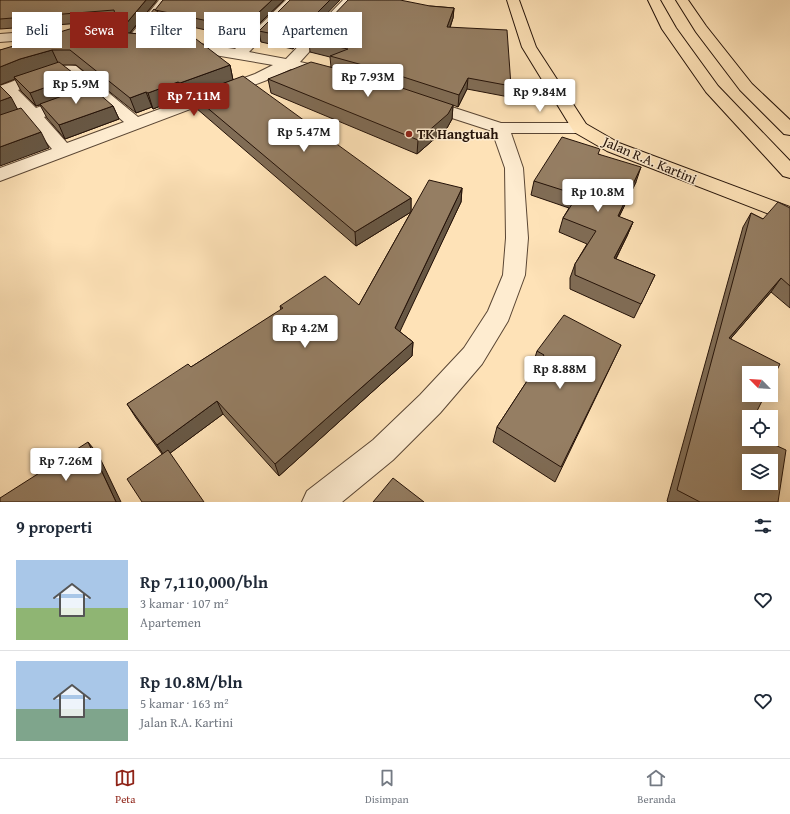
<!DOCTYPE html>
<html lang="id">
<meta charset="utf-8">
<style>
body{margin:0;font-family:"Gentium Book Plus",serif;background:#f6f6f7;color:#1f2937;height:100vh;display:flex;flex-direction:column;font-size:15px;white-space:nowrap}
*{box-sizing:border-box;margin:0}
p{font-size:13px;color:#747a83}
.icon{flex:none;width:22px;height:22px;fill:none;stroke:currentColor;stroke-width:2;stroke-linecap:round;stroke-linejoin:round}
.map{position:relative;height:502px;overflow:hidden}
.sheet{display:flex;flex-direction:column;background:#fff;flex:1}
.sheet>*{flex:none}
.banner{position:absolute;left:12px;top:12px;width:400px;height:36px;display:flex;gap:8px}
.needle{width:26px;rotate:294deg}
.buttons{position:absolute;left:742px;top:366px;display:grid;gap:8px}
.buttons a{display:grid;place-items:center;width:36px;height:36px;border-radius:0px;background:#fff;box-shadow:0 2px 10px #0003;font-size:20px}
.price{position:absolute;translate:-50% -34px;padding:0 9px;border-radius:4px;background:#fff;color:#222;font-size:13px;line-height:26px;filter:drop-shadow(0 1px 2px #0008)}
.price::after{content:'';position:absolute;left:50%;top:24px;width:12px;height:9px;margin-left:-6px;background:inherit;clip-path:polygon(0 0,100% 0,50% 100%)}
.price.selected{background:#8f2418;color:#fff}
ul{padding:0;list-style:none}
li{display:flex;align-items:center;gap:12px;height:100px;padding:0 16px}
li+li{border-top:1px solid #e0e1e3}
li span{display:grid;place-items:center;flex:none;width:112px;height:80px;border-radius:0px;color:#555}
li>.icon{margin-inline-start:auto}
span .icon{width:48px;height:48px;fill:#fffc;stroke-width:1}
li b{font-size:17px}
h2{display:flex;justify-content:space-between;align-items:center;height:48px;padding:0 16px;font-size:17px}
.chip{padding:0 14px;border-radius:0px;background:#fff;box-shadow:0 2px 10px #0003;font-size:14px;line-height:36px}
.chip.selected{background:#8f2418;color:#fff}
.menu{display:flex;justify-content:space-around;align-items:center;height:56px;border-top:1px solid #e0e1e3;background:#fff;font-size:11px;color:#747a83}
.menu a{display:grid;justify-items:center;gap:2px}
.menu .selected{color:#8f2418}
.map>svg:first-child{display:block}
</style>
<div class="map">
<svg width="790" height="502" viewBox="0 0 790 502">
<rect width="100%" height="100%" fill="#fee2b7"/>
<filter id="stains"><feTurbulence type="fractalNoise" baseFrequency=".005" numOctaves="4"/><feColorMatrix values="0 0 0 0 .2 0 0 0 0 .09 0 0 0 0 .02 0 0 0 .5 -.17"/></filter>
<radialGradient id="worn" r=".72"><stop offset=".6" stop-color="#630" stop-opacity="0"/><stop offset="1" stop-color="#630" stop-opacity=".3"/></radialGradient>
<g fill="none" stroke-linecap="round" stroke-linejoin="round">
<g stroke="#5a4634" stroke-width="2">
<g id="minor">
<polygon points="159,0 172,0 138,44 133,45 128,44 126,41 128,38"/>
<path d="M286 0H299L249 52 286 59 343 0H356L300 62 336 70 338 73 336 76 330 78 291 69 267 80 0 181V168L52 149 30 122 0 132V121L22 113 4 95 0 96V86C20 79 57 61 76 66L138 117 255 74 273 65 179 49 174 48 172 45 174 42 179 41 235 49ZM65 74H67L124 122 67 143 44 117 78 105 80 101 78 97C65 94 48 104 36 108L18 90Z"/>
<polygon points="39,31 79,33 84,34 86,37 84,40 79,41 39,39 0,42 0,34"/>
<polygon points="424,98 501,123 580,123 586,124 589,128 586,132 580,133 511,133 523,168 528,238 525,275 508,321 482,364 440,413 393,460 342,502 302,502 307,491 373,440 420,395 464,348 488,311 503,275 506,238 505,168 492,131 418,107 416,103 418,99"/>
</g>
</g>
<g stroke="#241208" stroke-width="2">
<g id="major">
<polygon points="507,0 519,0 536,47 586,124 619,143 790,207 790,222 607,151 574,132 522,47"/>
<polygon points="648,0 660,0 676,28 718,86 790,161 790,178 783,176 706,92 662,29"/>
<polygon points="676,0 688,0 706,26 752,84 790,120 790,135 784,134 740,90 696,32"/>
</g>
</g>
<use href="#minor" fill="#feecd0" fill-rule="evenodd"/>
<use href="#major" fill="#fee2b7" fill-rule="evenodd"/>
</g>
<g fill="#806c55" stroke="#241208">
<polygon points="0,0 157,0 130,33 145,35 142,24 156,10 163,0 284,0 244,38 173,23 178,27 181,38 230,65 233,80 411,198 411,212 462,188 461,202 399,331 413,342 412,356 279,476 223,414 170,453 162,454 136,418 127,404 191,367 281,310 280,306 359,305 411,212 356,246 196,108 192,95 184,98 183,97 153,109 152,107 136,113 76,65 62,65 77,76 83,89 113,106 119,119 65,139 47,118 40,105 36,106 21,91 0,50 105,31 102,23 110,21 0,29"/>
<polygon points="290,0 293,49 261,42 259,31"/>
<polygon points="430,6 454,8 453,18 450,28 511,86 509,97 467,89 458,107 453,105 452,119 447,128 417,154 271,93 268,79 331,67 330,57 310,52 309,41"/>
<polygon points="599,154 636,182 619,217 633,222 627,236 616,259 655,275 634,318 570,289 570,278 575,264 587,244 559,232 563,218 569,208 531,195 534,181"/>
<polygon points="790,208 790,308 771,292 731,338 747,432 778,502 668,502 667,501 743,227 751,213 763,219"/>
<polygon points="621,345 555,482 493,442 497,427 535,369 532,367 537,351"/>
</g>
<g fill="#685845" stroke="#241208">
<polygon points="146,0 157,0 128,35 125,25"/>
<polygon points="272,0 284,0 244,38 242,28"/>
<polygon points="330,0 340,0 293,49 292,38"/>
<polygon points="454,8 453,18 446,38 447,27"/>
<polygon points="52,50 59,65 14,77 15,79 0,85 0,67 20,59"/>
<polygon points="230,65 233,80 184,98 180,83"/>
<polygon points="77,76 83,89 36,106 30,93"/>
<polygon points="468,78 467,89 458,107 459,95"/>
<polygon points="178,82 183,97 153,109 148,93"/>
<polygon points="146,92 152,107 136,113 130,98"/>
<polygon points="11,97 19,112 0,120 0,101"/>
<polygon points="453,105 452,119 447,128 417,154 418,140"/>
<polygon points="113,106 119,119 65,139 59,125"/>
<polygon points="41,132 49,148 0,166 0,147"/>
<polygon points="641,167 636,182 612,231 618,216"/>
<polygon points="462,188 461,202 395,342 395,328"/>
<polygon points="411,198 411,212 356,246 355,232"/>
<polygon points="633,222 627,236 609,272 614,258"/>
<polygon points="781,278 771,292 720,351 729,338"/>
<polygon points="413,342 412,356 279,476 275,464"/>
<polygon points="217,401 223,414 165,457 157,445"/>
<polygon points="88,442 98,454 121,502 116,502"/>
</g>
<g fill="#957e63" stroke="#241208" fill-rule="evenodd">
<polygon points="0,0 146,0 125,25 102,23 116,19 114,10 0,19"/>
<polygon points="163,0 272,0 242,28 155,10"/>
<polygon points="290,0 330,0 292,38 259,31"/>
<polygon points="348,0 400,0 430,6 454,8 447,27 507,30 511,86 468,78 459,95 388,72 330,56 348,49 309,41"/>
<polygon points="154,9 178,27 142,24"/>
<polygon points="73,28 196,39 230,65 180,83 178,82 148,93 146,92 130,98 70,50 52,50 20,59 0,67 0,50"/>
<polygon points="59,62 77,76 30,93 14,77"/>
<polygon points="311,62 375,79 453,105 448,114 418,140 268,79"/>
<polygon points="243,76 411,198 355,232 192,95"/>
<polygon points="0,86 11,97 0,101"/>
<polygon points="90,86 113,106 59,125 40,104"/>
<polygon points="21,108 41,132 0,147 0,115"/>
<polygon points="562,137 600,149 598,154 641,167 618,216 633,222 614,258 655,275 641,304 575,275 575,264 596,231 563,218 578,195 534,181"/>
<polygon points="429,180 462,188 395,328 413,342 275,464 217,401 157,445 127,404 188,364 191,367 283,308 280,306 325,276 359,305"/>
<path d="M778 202 790 208V286L781 278 729 338 780 364 771 382V373H749V395H765L754 417H749V427L747 432 749 433V439H762L786 450 778 502H700L677 490 751 213 763 219ZM749 461H771V483H749Z"/>
<polygon points="564,315 621,345 561,467 497,427 544,355 537,351"/>
<polygon points="88,442 116,502 0,502 0,498"/>
<polygon points="168,450 204,502 142,502 127,479"/>
<polygon points="393,478 424,502 373,502"/>
</g>
<circle fill="#8f2418" stroke="#feecd0" stroke-width="1.5" cx="409" cy="134" r="4"/>
<g text-anchor="middle" stroke-width="3" stroke-linejoin="round" paint-order="stroke">
<g font-size="14" font-weight="bold" fill="#241208" stroke="#feecd0" text-anchor="start">
<text x="417" y="139">TK Hangtuah</text>
</g>
<g font-size="14" fill="#241208" stroke="#feecd0">
<text transform="translate(650 160) rotate(23)" y="5">Jalan R.A. Kartini</text>
</g>
</g>
<rect width="100%" height="100%" filter="url(#stains)"/>
<rect width="100%" height="100%" fill="url(#worn)"/>
</svg>
<div class="buttons">
<a><svg class="needle" viewBox="-14 -14 28 28"><path d="M0-13l5 13h-10z" fill="#e53935"/><path d="M0 13l5-13h-10z" fill="#747a83"/></svg></a>
<a><svg class="icon" aria-label="locate" viewBox="0 0 24 24"><circle cx="12" cy="12" r="6"/><path d="M12 2v4M12 18v4M2 12h4M18 12h4"/></svg></a>
<a><svg class="icon" aria-label="layers" viewBox="0 0 24 24"><path d="M12 4l9 5-9 5-9-5zM3 14l9 5 9-5"/></svg></a>
</div>
<b class="price" style="left:368px;top:98px">Rp 7.93M</b>
<b class="price" style="left:76px;top:105px">Rp 5.9M</b>
<b class="price" style="left:540px;top:113px">Rp 9.84M</b>
<b class="price selected" style="left:194px;top:117px">Rp 7.11M</b>
<b class="price" style="left:304px;top:153px">Rp 5.47M</b>
<b class="price" style="left:598px;top:213px">Rp 10.8M</b>
<b class="price" style="left:305px;top:349px">Rp 4.2M</b>
<b class="price" style="left:560px;top:390px">Rp 8.88M</b>
<b class="price" style="left:66px;top:482px">Rp 7.26M</b>
<div class="banner">
<a class="chip">Beli</a>
<a class="chip selected">Sewa</a>
<a class="chip">Filter</a>
<a class="chip">Baru</a>
<a class="chip">Apartemen</a>
</div>
</div>
<section class="sheet">
<h2>9 properti<svg class="icon" aria-label="filters" viewBox="0 0 24 24"><path d="M4 7h16M4 17h16"/><circle cx="9" cy="7" r="2"/><circle cx="15" cy="17" r="2"/></svg></h2>
<ul>
<li><span style="background:linear-gradient(#a9c7e8 60%,#8fb573 0)"><svg class="icon" aria-label="home" viewBox="0 0 24 24"><path d="M3 11l9-7 9 7M6 9v11h12V9"/></svg></span><div><b>Rp 7,110,000/bln</b><p>3 kamar · 107 m²</p><p>Apartemen</p></div><svg class="icon" aria-label="heart" viewBox="0 0 24 24"><path d="M12 20l-8-8c-3-5 5-10 8-4 3-6 11-1 8 4z"/></svg></li>
<li><span style="background:linear-gradient(#a9c7e8 60%,#7fa58c 0)"><svg class="icon" aria-label="home" viewBox="0 0 24 24"><path d="M3 11l9-7 9 7M6 9v11h12V9"/></svg></span><div><b>Rp 10.8M/bln</b><p>5 kamar · 163 m²</p><p>Jalan R.A. Kartini</p></div><svg class="icon" aria-label="heart" viewBox="0 0 24 24"><path d="M12 20l-8-8c-3-5 5-10 8-4 3-6 11-1 8 4z"/></svg></li>
</ul>
</section>
<nav class="menu">
<a class="selected"><svg class="icon" aria-label="map" viewBox="0 0 24 24"><path d="M3 6l6-2 6 2 6-2v14l-6 2-6-2-6 2zM9 4v14M15 6v14"/></svg>Peta</a>
<a><svg class="icon" aria-label="saved" viewBox="0 0 24 24"><path d="M7 4h10v16l-5-4-5 4z"/></svg>Disimpan</a>
<a><svg class="icon" aria-label="home" viewBox="0 0 24 24"><path d="M3 11l9-7 9 7M6 9v11h12V9"/></svg>Beranda</a>
</nav>
